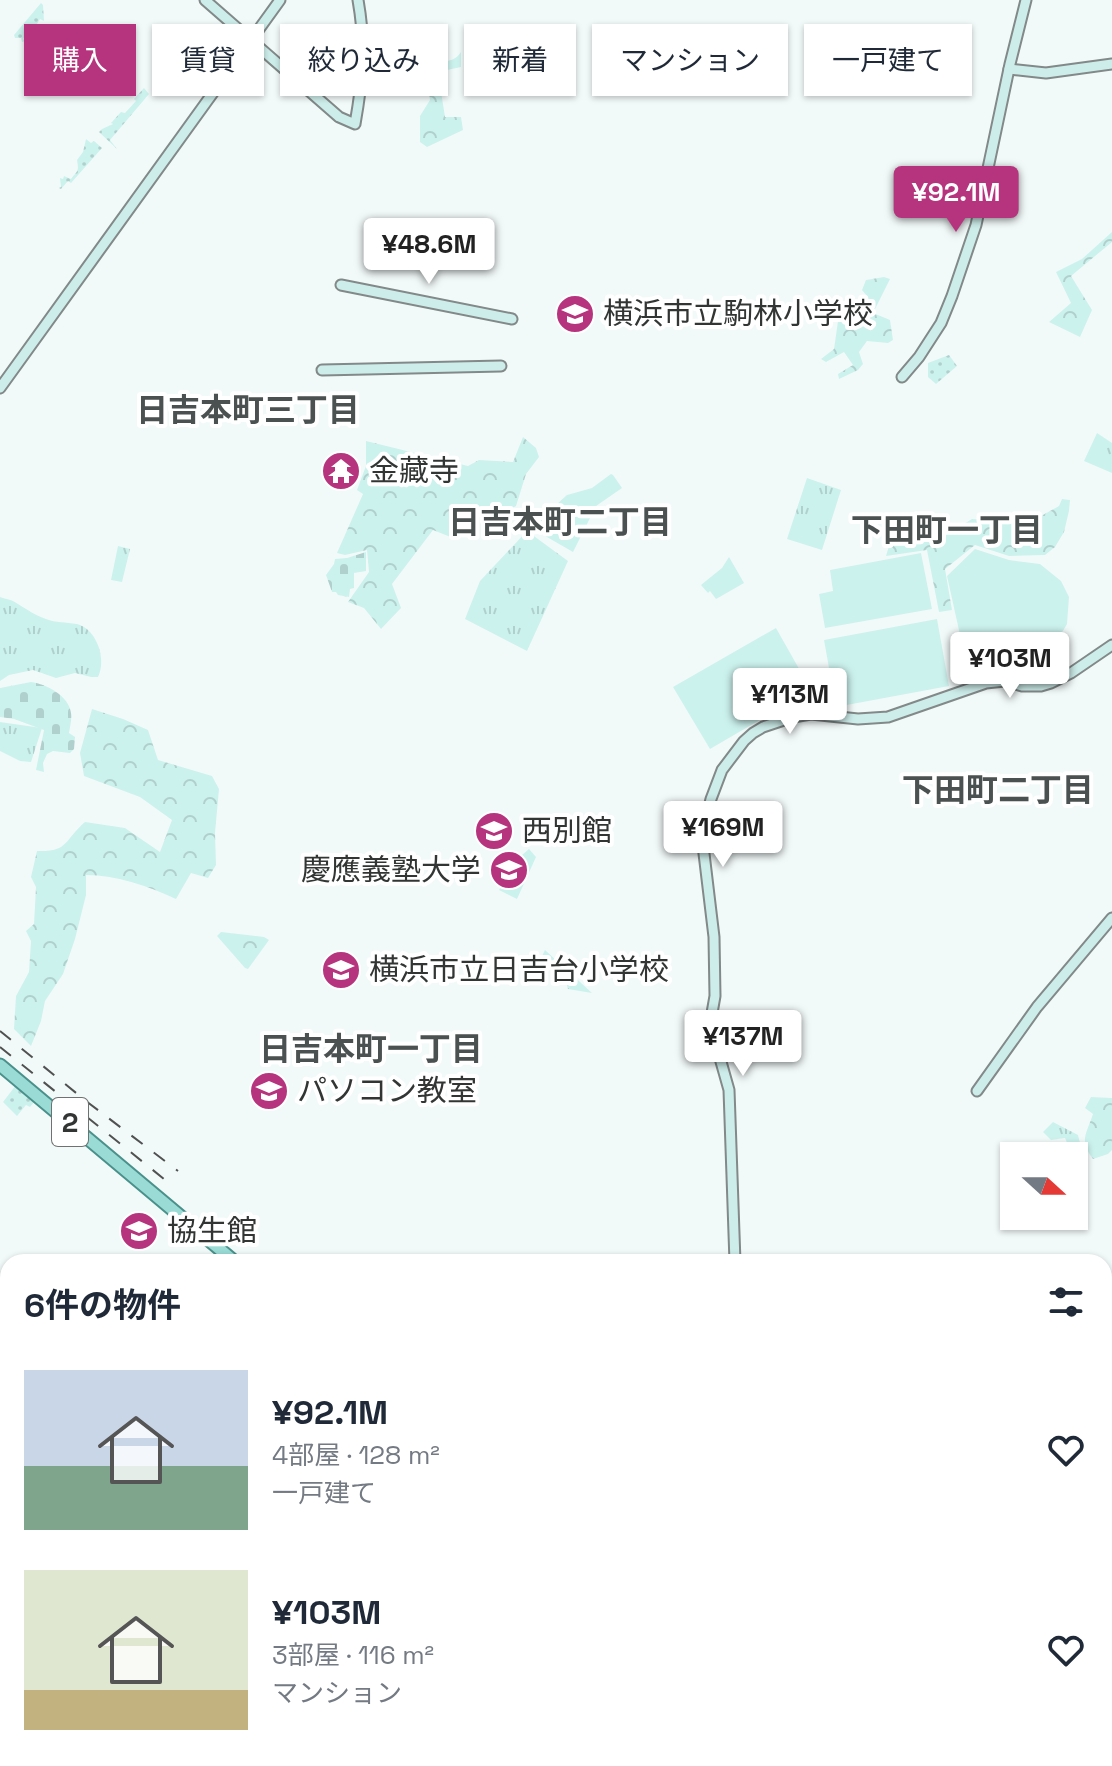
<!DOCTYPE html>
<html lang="ja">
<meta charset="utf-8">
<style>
body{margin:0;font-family:"Space Grotesk","Noto Sans JP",sans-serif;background:#f6f6f7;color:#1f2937;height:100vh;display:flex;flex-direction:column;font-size:30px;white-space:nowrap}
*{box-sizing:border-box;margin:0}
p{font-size:26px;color:#747a83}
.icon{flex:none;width:44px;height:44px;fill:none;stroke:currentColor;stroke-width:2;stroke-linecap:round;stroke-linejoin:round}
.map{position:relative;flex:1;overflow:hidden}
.sheet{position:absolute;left:0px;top:1254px;width:1112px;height:512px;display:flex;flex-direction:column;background:#fff;border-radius:24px 24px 0 0;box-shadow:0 2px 6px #0004}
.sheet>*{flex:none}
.banner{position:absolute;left:24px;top:24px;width:1064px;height:72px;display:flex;gap:16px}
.needle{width:52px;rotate:111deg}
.controls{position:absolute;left:1000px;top:1142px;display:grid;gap:16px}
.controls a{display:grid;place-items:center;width:88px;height:88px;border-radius:0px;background:#fff;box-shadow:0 2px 6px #0004;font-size:40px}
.price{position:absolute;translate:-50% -68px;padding:0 18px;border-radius:8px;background:#fff;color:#222;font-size:26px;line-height:52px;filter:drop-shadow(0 2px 4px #0008)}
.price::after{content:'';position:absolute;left:50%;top:48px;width:24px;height:18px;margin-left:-12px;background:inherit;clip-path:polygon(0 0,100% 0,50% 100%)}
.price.selected{background:#b6347d;color:#fff}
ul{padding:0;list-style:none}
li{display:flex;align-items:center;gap:24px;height:200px;padding:0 24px}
li span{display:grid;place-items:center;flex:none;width:224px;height:160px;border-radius:0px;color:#555}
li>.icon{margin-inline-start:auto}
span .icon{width:96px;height:96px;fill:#fffc;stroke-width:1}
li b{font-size:34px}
h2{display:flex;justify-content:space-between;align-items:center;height:96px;padding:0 24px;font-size:34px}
.pill{padding:0 28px;border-radius:0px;background:#fff;box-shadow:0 2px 6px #0004;font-size:28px;line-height:72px}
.pill.selected{background:#b6347d;color:#fff}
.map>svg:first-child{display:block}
</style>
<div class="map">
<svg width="1112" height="1766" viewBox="0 0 1112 1766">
<defs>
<pattern id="grass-dots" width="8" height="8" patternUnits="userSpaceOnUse" patternTransform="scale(2)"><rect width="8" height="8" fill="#ccf2ee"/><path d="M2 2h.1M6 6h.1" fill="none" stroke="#b0d0cd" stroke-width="1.8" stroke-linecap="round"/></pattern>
<pattern id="forest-crowns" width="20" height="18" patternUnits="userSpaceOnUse" patternTransform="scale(2)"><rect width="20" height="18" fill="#ccf2ee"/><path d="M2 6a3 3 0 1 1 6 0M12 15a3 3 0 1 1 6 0" fill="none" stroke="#b0d0cd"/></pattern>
<pattern id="cemetery-stones" width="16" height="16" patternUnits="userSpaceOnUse" patternTransform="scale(2)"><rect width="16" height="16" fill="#ccf2ee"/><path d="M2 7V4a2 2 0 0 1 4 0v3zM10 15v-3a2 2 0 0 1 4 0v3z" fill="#b0d0cd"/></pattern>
<pattern id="park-tufts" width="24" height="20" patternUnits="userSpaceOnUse" patternTransform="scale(2)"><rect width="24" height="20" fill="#ccf2ee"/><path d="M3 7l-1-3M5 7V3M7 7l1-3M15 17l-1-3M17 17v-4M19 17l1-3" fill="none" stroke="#b0d0cd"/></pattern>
</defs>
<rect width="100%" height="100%" fill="#f2faf9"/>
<g fill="url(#grass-dots)">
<polygon points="41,3 43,5 44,21 40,19 37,24 40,26 30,37 26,35 23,39 25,41 22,42 21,38 15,38 14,35"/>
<polygon points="144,88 149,94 110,140 117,149 99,132 102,129 113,124 111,123 121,112 125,113 136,101 134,99"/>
<path d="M86 139 91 143 94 141 102 148 71 183 68 181 61 189 59 188 61 187 60 178 63 179 64 176 71 179C78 170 79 172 77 160L83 152Z"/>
<polygon points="949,355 957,366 936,384 928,377 928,363"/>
<polygon points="16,1085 35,1101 30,1107 26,1105 17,1116 3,1102"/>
</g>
<g fill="url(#forest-crowns)">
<path d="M461 52V67L438 72 445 117H461L463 130 427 147 420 142V116L430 100 426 73 423 60C437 60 452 66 461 52Z"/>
<path d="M471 58C488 66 493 60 510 62L512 75 508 87C496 84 483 88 472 81Z"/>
<polygon points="1112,232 1112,242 1071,276 1092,310 1080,337 1049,322 1071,303 1056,272 1082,259"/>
<polygon points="884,277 890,279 873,313 890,320 893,340 888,343 867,341 859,352 863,364 858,370 839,379 838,374 853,365 844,352 826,362 821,359 834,349 838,321 835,314 839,303 862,311 867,296 862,290 866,280"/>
<polygon points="523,437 536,448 539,457 526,474 516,506 497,518 482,508 453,538 433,530 392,584 401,608 381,629 364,608 348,602 369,572 367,550 345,555 337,553 363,494 357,490 366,466 366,441 468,466 479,460 513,462"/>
<polygon points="1062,499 1070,500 1069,511 1064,532 1055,547 1045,555 1009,556 975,545 945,569 952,610 939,612 927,550 886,556 889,546 901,538 943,537 972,519 1020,523 1019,541 1025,543 1036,543 1041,516 1059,506"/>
<path d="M92 709 123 719 148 730 158 760 212 776 219 789 215 833 216 865 208 878 191 873 176 899C148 886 117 875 86 875V895L75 939 63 974 45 1001 41 1021 31 1046 14 1029 16 996 29 972 31 941 26 931 34 924 36 887 31 877 37 851C69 852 63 841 85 822L125 828 160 852 172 820 140 797 84 776 80 753Z"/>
<polygon points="221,932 264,937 269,940 248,969 245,968 217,936"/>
<path d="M1091 1097 1112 1098V1150L1108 1154 1093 1159C1079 1140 1086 1135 1093 1114L1085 1108Z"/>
<polygon points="8,1512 8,1651 0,1636 0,1610 2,1610 4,1591 0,1590 0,1575 5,1575 8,1540 0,1540 0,1513"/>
</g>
<g fill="url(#cemetery-stones)">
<polygon points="366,552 366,571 354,573 354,588 350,589 349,597 338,595 336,592 332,592 326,575 334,564 335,559 347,558"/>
<path d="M31 682C47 684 69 696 71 713 72 720 70 726 69 733L75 737 74 749 70 753 53 751 47 754 43 763 44 772 36 770 44 730 14 719 0 717V688Z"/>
</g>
<g fill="url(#park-tufts)">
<polygon points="1097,433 1112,443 1112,473 1084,461"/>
<polygon points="807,478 841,490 822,550 787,539"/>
<polygon points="527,531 568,561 527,651 465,619 480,581"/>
<polygon points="118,546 130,549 122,582 111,580"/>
<path d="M0 597C6 599 13 600 18 604 28 610 33 614 46 619 56 623 66 622 77 624 97 629 107 660 98 677H91L75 673 56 678 33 670 9 675 0 681Z"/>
<polygon points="0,722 42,728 31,762 20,761 0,751"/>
<path d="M545 950 592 993 568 989C564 972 556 965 542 956Z"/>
<polygon points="1053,1122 1078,1135 1081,1147 1071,1152 1065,1138 1051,1140 1043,1132"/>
</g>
<g fill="#ccf2ee">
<polygon points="611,474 613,475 622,488 596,506 573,552 533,529 533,526 567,495 592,488"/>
<polygon points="975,549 1009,560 1040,564 1061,581 1069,597 1067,624 1057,641 1040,660 995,671 984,669 966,662 947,576"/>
<polygon points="921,553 932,609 825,628 819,594 833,591 830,570"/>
<polygon points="729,557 744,583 716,599 710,591 708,593 701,585 722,568"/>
<polygon points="937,619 949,686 836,707 824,640"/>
<polygon points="776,628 811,690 710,749 673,687"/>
<polygon points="529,849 536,857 517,899 499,890 505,880 515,884 524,866 515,861"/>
</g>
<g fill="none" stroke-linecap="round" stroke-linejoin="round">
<g stroke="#82a9a5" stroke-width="11">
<polyline points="1104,1337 1112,1319"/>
<polyline points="662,1766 675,1758"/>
</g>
<g stroke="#828988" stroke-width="13">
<g id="secondary">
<path d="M205 0 339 117 355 124C363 79 366 45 358 0"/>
<polyline points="1009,69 1046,73 1112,64"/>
<polyline points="341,285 512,319"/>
<polyline points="322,370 501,366"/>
<polyline points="902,377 919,357 941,323 952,296 976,225 1010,64 1026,0"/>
<polyline points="0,388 280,0"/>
<polyline points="977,1091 1037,1007 1112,918"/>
<polyline points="735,1262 729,1090 716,1044 712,1013 715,996 714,937 702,837 711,799 722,770 744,741 753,733 763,727 793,717 811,714 858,719 888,717 986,683 1005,681 1022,686 1041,686 1051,683 1071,673 1112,645"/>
</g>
</g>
<g stroke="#4a918b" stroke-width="15">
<g id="primary">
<polyline points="0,1065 235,1262"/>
<polyline points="616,1758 619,1766"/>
<polyline points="627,1758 630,1766"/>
</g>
</g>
<use href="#secondary" stroke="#cdedea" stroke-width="9"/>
<use href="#primary" stroke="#9adbd6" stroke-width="11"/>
<g stroke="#4f5251" stroke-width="2" stroke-dasharray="14 14" stroke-linecap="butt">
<polyline points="0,1031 86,1101 178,1171"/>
<polyline points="0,1047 169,1183"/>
<polyline points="695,1758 699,1766"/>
<polyline points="708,1758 712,1766"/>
</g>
</g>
<defs>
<g id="school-disc" transform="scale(2)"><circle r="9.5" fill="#b6347d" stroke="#fff"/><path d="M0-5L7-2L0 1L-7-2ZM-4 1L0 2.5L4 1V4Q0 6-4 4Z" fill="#fff"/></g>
<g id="temple-disc" transform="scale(2)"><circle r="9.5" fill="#b6347d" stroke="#fff"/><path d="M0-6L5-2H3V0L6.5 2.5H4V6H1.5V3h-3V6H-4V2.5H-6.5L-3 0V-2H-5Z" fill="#fff"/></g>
<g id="university-disc" transform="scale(2)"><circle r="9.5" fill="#b6347d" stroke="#fff"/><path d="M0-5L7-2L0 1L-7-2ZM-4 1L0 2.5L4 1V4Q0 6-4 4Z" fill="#fff"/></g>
</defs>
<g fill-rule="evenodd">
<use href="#school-disc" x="575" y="314"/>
<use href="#temple-disc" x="341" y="471"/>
<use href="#university-disc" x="494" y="831"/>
<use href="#university-disc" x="509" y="870"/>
<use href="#school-disc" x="341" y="970"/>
<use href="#university-disc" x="269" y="1091"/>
<use href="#university-disc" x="139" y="1231"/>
</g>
<g text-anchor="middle" stroke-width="8" stroke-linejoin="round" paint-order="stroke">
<rect fill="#fff" stroke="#707271" stroke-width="2" x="52" y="1098" width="36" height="48" rx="6"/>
<g font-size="28" font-weight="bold" fill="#323534">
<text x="70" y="1132">2</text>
</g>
<g font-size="30" fill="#323534" stroke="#fff" text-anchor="start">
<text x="603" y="324">横浜市立駒林小学校</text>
<text x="369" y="481">金藏寺</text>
<text x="522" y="841">西別館</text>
<text x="481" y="880" text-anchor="end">慶應義塾大学</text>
<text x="369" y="980">横浜市立日吉台小学校</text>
<text x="297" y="1101">パソコン教室</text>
<text x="167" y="1241">協生館</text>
</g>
<g font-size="32" font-weight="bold" fill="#4a5150" stroke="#fff">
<text x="248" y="421">日吉本町三丁目</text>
<text x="560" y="533">日吉本町二丁目</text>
<text x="947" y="541">下田町一丁目</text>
<text x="998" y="801">下田町二丁目</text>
<text x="371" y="1060">日吉本町一丁目</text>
</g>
</g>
</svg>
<div class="controls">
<a><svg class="needle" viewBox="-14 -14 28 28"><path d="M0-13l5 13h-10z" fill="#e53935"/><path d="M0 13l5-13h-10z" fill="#747a83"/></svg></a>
</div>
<b class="price selected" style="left:956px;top:234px">¥92.1M</b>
<b class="price" style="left:429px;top:286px">¥48.6M</b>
<b class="price" style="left:1010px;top:700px">¥103M</b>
<b class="price" style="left:790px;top:736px">¥113M</b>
<b class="price" style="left:723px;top:869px">¥169M</b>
<b class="price" style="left:743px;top:1078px">¥137M</b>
<div class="banner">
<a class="pill selected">購入</a>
<a class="pill">賃貸</a>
<a class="pill">絞り込み</a>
<a class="pill">新着</a>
<a class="pill">マンション</a>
<a class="pill">一戸建て</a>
</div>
<section class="sheet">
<h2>6件の物件<svg class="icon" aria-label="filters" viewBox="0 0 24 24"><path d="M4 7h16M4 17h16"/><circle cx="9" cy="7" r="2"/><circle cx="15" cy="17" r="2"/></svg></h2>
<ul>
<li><span style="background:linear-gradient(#c9d6e8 60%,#7fa58c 0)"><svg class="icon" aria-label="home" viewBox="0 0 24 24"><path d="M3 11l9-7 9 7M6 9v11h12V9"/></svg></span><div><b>¥92.1M</b><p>4部屋 · 128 m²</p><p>一戸建て</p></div><svg class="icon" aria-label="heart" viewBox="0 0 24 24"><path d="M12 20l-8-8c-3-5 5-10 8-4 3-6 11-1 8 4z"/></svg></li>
<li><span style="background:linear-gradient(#dfe7d0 75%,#c2b280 0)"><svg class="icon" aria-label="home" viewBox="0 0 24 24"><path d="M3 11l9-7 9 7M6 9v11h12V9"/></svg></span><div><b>¥103M</b><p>3部屋 · 116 m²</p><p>マンション</p></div><svg class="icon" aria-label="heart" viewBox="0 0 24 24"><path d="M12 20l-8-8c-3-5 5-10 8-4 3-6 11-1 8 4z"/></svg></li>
</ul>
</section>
</div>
